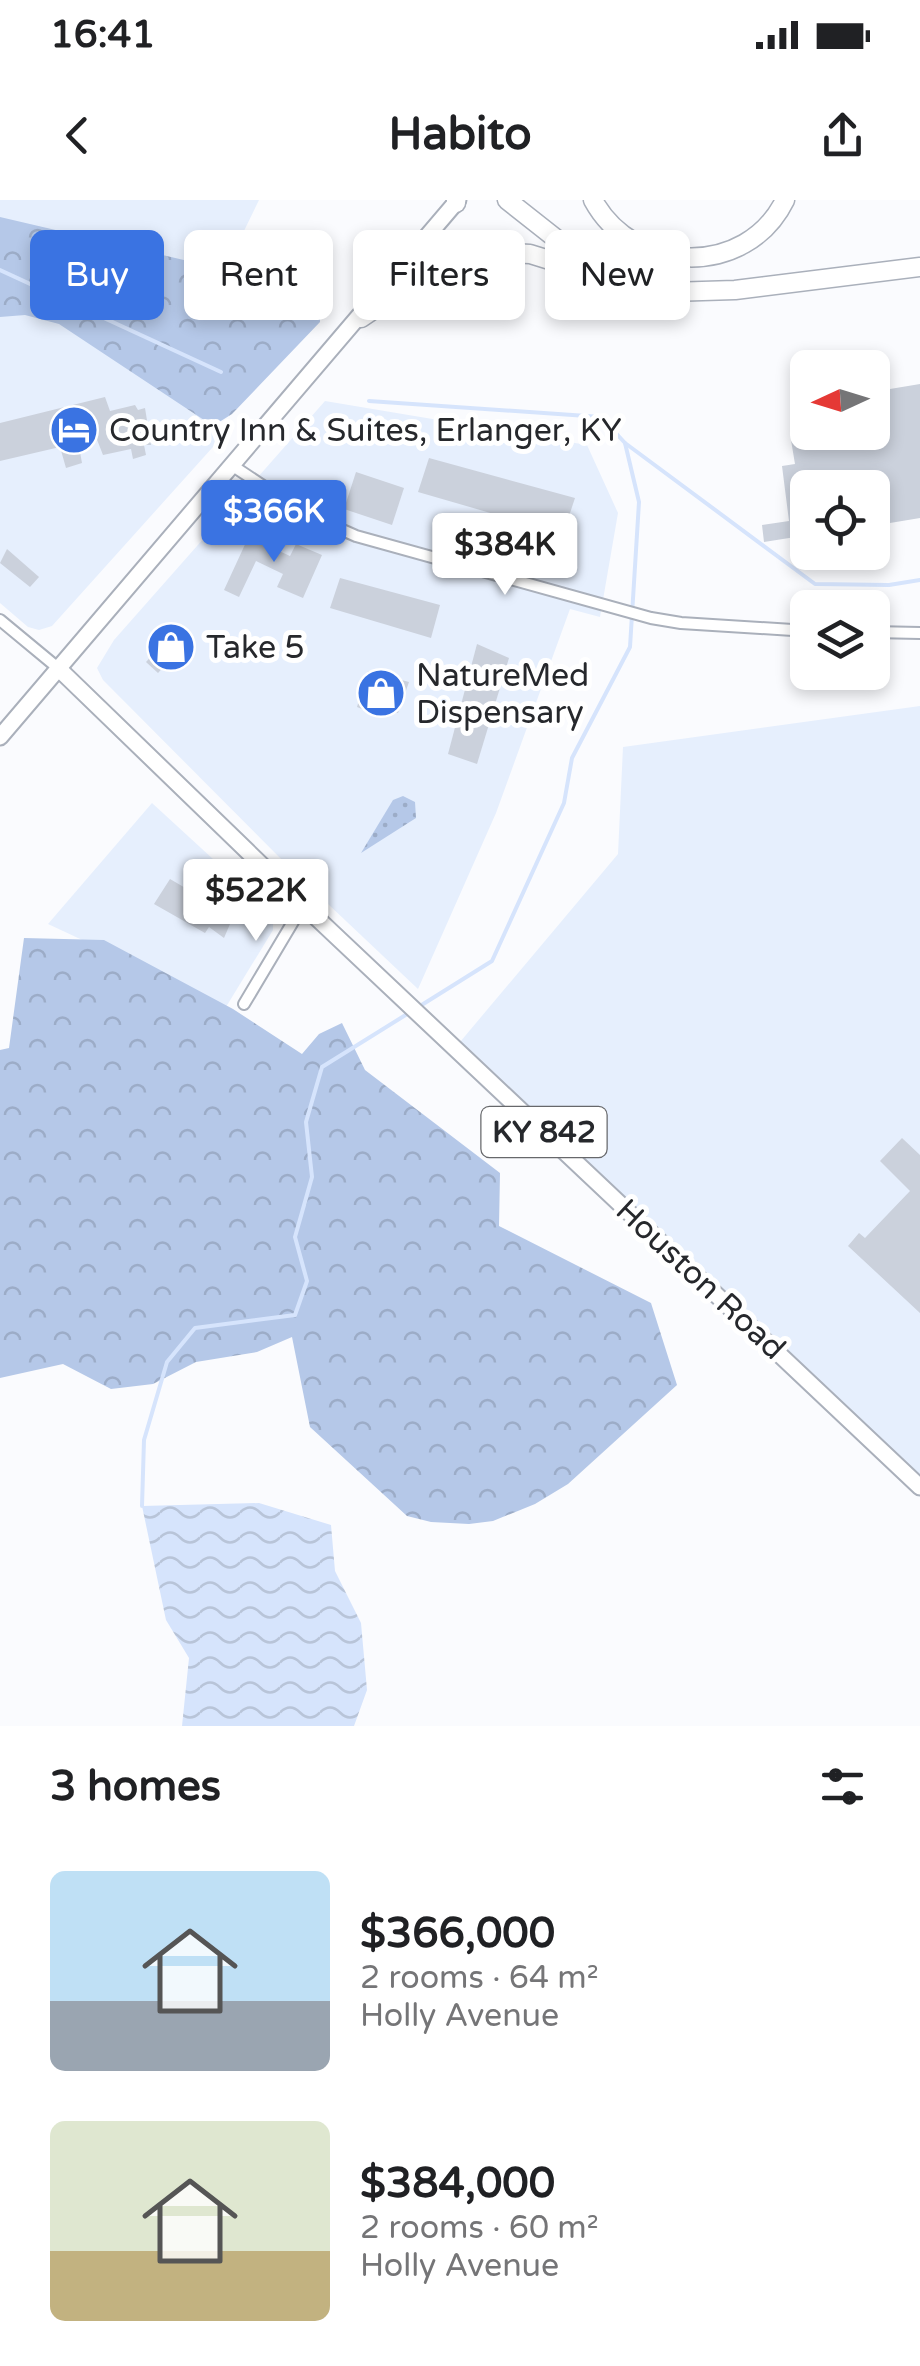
<!DOCTYPE html>
<meta charset="utf-8">
<style>
body{margin:0;font-family:"Varela Round",sans-serif;background:#f6f6f6;color:#202124;height:100vh;display:flex;flex-direction:column;font-size:38px;white-space:nowrap}
*{box-sizing:border-box;margin:0}
p{font-size:32px;color:#757577}
.icon{flex:none;width:55px;height:55px;fill:none;stroke:currentColor;stroke-width:2;stroke-linecap:round;stroke-linejoin:round}
.map{position:relative;height:1526px;overflow:hidden}
.sheet{display:flex;flex-direction:column;background:#fff;flex:1}
.sheet>*{flex:none}
.top-card{position:absolute;left:30px;top:30px;width:860px;height:90px;display:flex;gap:20px}
.needle{width:65px;rotate:266deg}
.tools{position:absolute;left:790px;top:150px;display:grid;gap:20px}
.tools a{display:grid;place-items:center;width:100px;height:100px;border-radius:15px;background:#fff;box-shadow:0 5px 15px #0003;font-size:50px}
.price{position:absolute;translate:-50% -85px;padding:0 22px;border-radius:10px;background:#fff;color:#222;font-size:32px;line-height:65px;filter:drop-shadow(0 2px 5px #0008)}
.price::after{content:'';position:absolute;left:50%;top:60px;width:30px;height:22px;margin-left:-15px;background:inherit;clip-path:polygon(0 0,100% 0,50% 100%)}
.price.selected{background:#3a73e2;color:#fff}
ul{padding:0;list-style:none}
li{display:flex;align-items:center;gap:30px;height:250px;padding:0 50px}
li span{display:grid;place-items:center;flex:none;width:280px;height:200px;border-radius:15px;color:#555}
li>.icon{margin-inline-start:auto}
span .icon{width:120px;height:120px;fill:#fffc;stroke-width:1}
li b{font-size:42px}
h2{display:flex;justify-content:space-between;align-items:center;height:120px;padding:0 50px;font-size:42px}
.pill{padding:0 35px;border-radius:15px;background:#fff;box-shadow:0 5px 15px #0003;font-size:35px;line-height:90px}
.pill.selected{background:#3a73e2;color:#fff}
.status{display:flex;justify-content:space-between;align-items:center;height:70px;padding:0 50px;background:#fff;direction:ltr}
.status svg{height:28px;fill:currentColor}
header{display:flex;justify-content:space-between;align-items:center;height:130px;padding:0 50px;background:#fff;font-size:45px;font-weight:700}
.map>svg:first-child{display:block}
</style>
<div class="status"><b>16:41</b><svg viewBox="0 0 49 12"><path d="M0 12V9h3v3zM5 12V6h3v6zM10 12V3h3v9zM15 12V0h3v12zM26 1h20v11H26zM47 4h2v5h-2z"/></svg></div>
<header><svg class="icon" aria-label="back" viewBox="0 0 24 24"><path d="M15 5l-7 7 7 7"/></svg>Habito<svg class="icon" aria-label="share" viewBox="0 0 24 24"><path d="M12 15V3M7 8l5-5 5 5M5 13v7h14v-7"/></svg></header>
<div class="map">
<svg width="920" height="1526" viewBox="0 0 920 1526">
<defs>
<pattern id="grass-dots" width="8" height="8" patternUnits="userSpaceOnUse" patternTransform="scale(2.5)"><rect width="8" height="8" fill="#b5c8e8"/><path d="M2 2h.1M6 6h.1" fill="none" stroke="#9cacc7" stroke-width="1.8" stroke-linecap="round"/></pattern>
<pattern id="forest-crowns" width="20" height="18" patternUnits="userSpaceOnUse" patternTransform="scale(2.5)"><rect width="20" height="18" fill="#b5c8e8"/><path d="M2 6a3 3 0 1 1 6 0M12 15a3 3 0 1 1 6 0" fill="none" stroke="#9cacc7"/></pattern>
<pattern id="water-waves" width="16" height="10" patternUnits="userSpaceOnUse" patternTransform="scale(2.5)"><rect width="16" height="10" fill="#d6e4fc"/><path d="M0 5q4-4 8 0t8 0" fill="none" stroke="#b8c4d8"/></pattern>
</defs>
<rect width="100%" height="100%" fill="#fafbfe"/>
<g fill="#e6effd">
<polygon points="0,0 259,0 172,179 221,238 52,426 39,430 28,427 0,403"/>
<polygon points="325,201 587,245 618,313 600,417 570,409 496,613 418,789 292,670 103,480 97,468 114,440"/>
<polygon points="920,506 920,1287 455,848 618,654 623,547"/>
<polygon points="152,603 273,714 273,730 226,807 48,724"/>
</g>
<polygon fill="url(#grass-dots)" points="403,596 415,602 416,618 361,653 393,600"/>
<g fill="url(#forest-crowns)">
<polygon points="0,17 218,68 243,84 318,56 320,122 232,214 213,226 59,124 25,115 0,117"/>
<polygon points="24,738 104,740 233,809 302,854 319,834 342,823 365,870 500,973 499,1026 651,1103 677,1185 568,1284 535,1304 493,1321 469,1324 431,1322 407,1316 310,1227 292,1137 257,1152 196,1162 153,1184 111,1189 63,1164 0,1178 0,850 9,848"/>
</g>
<polygon fill="url(#water-waves)" points="259,1303 331,1325 335,1371 361,1423 367,1490 354,1526 182,1526 189,1458 166,1420 142,1306"/>
<g fill="none" stroke-linecap="round" stroke-linejoin="round">
<g stroke="#d6e4fc" stroke-width="4">
<polyline points="0,70 221,172"/>
<polyline points="369,201 601,217 625,243 815,384 889,385 920,380"/>
<polyline points="420,806 492,761 564,603 572,558 630,447 639,302 625,243"/>
<polyline points="142,1306 144,1240 167,1162 195,1128 295,1115 307,1081 295,1037 312,977 306,922 322,867 412,811"/>
</g>
</g>
<g fill="#cbd1dc">
<polygon points="920,184 920,318 872,326 872,288 808,288 808,335 764,342 762,325 789,321 782,266 795,264 790,234 808,231 872,232 872,192"/>
<polygon points="105,197 110,211 135,205 138,210 145,208 151,245 144,245 146,255 133,259 131,249 103,255 96,237 78,241 82,263 66,268 60,247 0,261 0,223"/>
<polygon points="429,258 575,298 563,334 418,292"/>
<polygon points="356,272 404,288 392,325 344,309"/>
<polygon points="254,325 269,332 264,344 290,356 296,344 322,355 303,398 277,387 283,374 256,361 239,397 224,390"/>
<polygon points="7,349 39,377 30,387 0,363"/>
<polygon points="340,378 440,405 431,438 330,408"/>
<polygon points="170,436 181,448 158,473 146,462"/>
<polygon points="477,444 509,458 477,564 448,554"/>
<polygon points="368,471 409,482 398,513 382,508 380,516 357,507"/>
<polygon points="170,679 211,703 210,710 216,718 230,724 224,738 209,727 205,733 154,704"/>
<polygon points="902,938 920,955 920,1113 848,1046 859,1033 865,1038 910,991 880,961"/>
</g>
<g fill="none" stroke-linecap="round" stroke-linejoin="round">
<g stroke="#aab0bb" stroke-width="14">
<g id="street">
<polyline points="233,266 302,312 356,336 651,418 681,423 808,431"/>
<polyline points="0,420 58,468"/>
<polyline points="872,432 920,433"/>
<polyline points="244,804 303,705"/>
</g>
</g>
<g stroke="#aab0bb" stroke-width="19">
<g id="primary">
<polyline points="58,468 303,705 920,1287"/>
<polyline points="0,537 458,0"/>
</g>
</g>
<g stroke="#aab0bb" stroke-width="21">
<g id="highway">
<polyline points="507,0 597,71"/>
<path d="M593 0C633 74 746 79 785 0"/>
<polyline points="456,3 456,0"/>
<polyline points="361,118 432,70 491,52 530,54 630,85 670,92 735,90 920,67"/>
</g>
</g>
<use href="#street" stroke="#fff" stroke-width="10"/>
<use href="#primary" stroke="#fff" stroke-width="15"/>
<use href="#highway" stroke="#fff" stroke-width="18"/>
</g>
<defs>
<g id="hotel-disc" transform="scale(2.5)"><circle r="9.5" fill="#3a73e2" stroke="#fff"/><path d="M-6-4.5h1.5V1H6V5H4.5V3h-9V5H-6ZM-4 0a1.8 1.8 0 1 1 3.6 0ZM.5 0V-2.5h3Q6-2.5 6 0Z" fill="#fff"/></g>
<g id="shop-disc" transform="scale(2.5)"><circle r="9.5" fill="#3a73e2" stroke="#fff"/><path d="M-5-2.5h2.3a2.7 3.5 0 0 1 5.4 0H5L5.5 6h-11ZM-1.5-2.5h3a1.5 2.3 0 0 0-3 0Z" fill="#fff"/></g>
</defs>
<g fill-rule="evenodd">
<use href="#hotel-disc" x="74" y="230"/>
<use href="#shop-disc" x="171" y="447"/>
<use href="#shop-disc" x="381" y="493"/>
</g>
<g text-anchor="middle" stroke-width="10" stroke-linejoin="round" paint-order="stroke">
<rect fill="#fff" stroke="#67686b" stroke-width="2.5" x="481.5" y="907" width="125" height="50" rx="8"/>
<g font-size="30" font-weight="bold" fill="#26282c">
<text x="544" y="942">KY 842</text>
</g>
<g font-size="32" fill="#26282c" stroke="#fff" text-anchor="start">
<text x="109" y="241">Country Inn &amp; Suites, Erlanger, KY</text>
<text x="206" y="458">Take 5</text>
<text x="416" y="486">NatureMed<tspan x="416" dy="37">Dispensary</tspan></text>
</g>
<g font-size="32" fill="#26282c" stroke="#fff">
<text transform="translate(701 1079) rotate(43)" y="11">Houston Road</text>
</g>
</g>
</svg>
<div class="tools">
<a><svg class="needle" viewBox="-14 -14 28 28"><path d="M0-13l5 13h-10z" fill="#e53935"/><path d="M0 13l5-13h-10z" fill="#757577"/></svg></a>
<a><svg class="icon" aria-label="locate" viewBox="0 0 24 24"><circle cx="12" cy="12" r="6"/><path d="M12 2v4M12 18v4M2 12h4M18 12h4"/></svg></a>
<a><svg class="icon" aria-label="layers" viewBox="0 0 24 24"><path d="M12 4l9 5-9 5-9-5zM3 14l9 5 9-5"/></svg></a>
</div>
<b class="price selected" style="left:274px;top:365px">$366K</b>
<b class="price" style="left:505px;top:398px">$384K</b>
<b class="price" style="left:256px;top:744px">$522K</b>
<div class="top-card">
<a class="pill selected">Buy</a>
<a class="pill">Rent</a>
<a class="pill">Filters</a>
<a class="pill">New</a>
</div>
</div>
<section class="sheet">
<h2>3 homes<svg class="icon" aria-label="filters" viewBox="0 0 24 24"><path d="M4 7h16M4 17h16"/><circle cx="9" cy="7" r="2"/><circle cx="15" cy="17" r="2"/></svg></h2>
<ul>
<li><span style="background:linear-gradient(#bfe0f5 65%,#9aa5b1 0)"><svg class="icon" aria-label="home" viewBox="0 0 24 24"><path d="M3 11l9-7 9 7M6 9v11h12V9"/></svg></span><div><b>$366,000</b><p>2 rooms · 64 m²</p><p>Holly Avenue</p></div></li>
<li><span style="background:linear-gradient(#dfe7d0 65%,#c2b280 0)"><svg class="icon" aria-label="home" viewBox="0 0 24 24"><path d="M3 11l9-7 9 7M6 9v11h12V9"/></svg></span><div><b>$384,000</b><p>2 rooms · 60 m²</p><p>Holly Avenue</p></div></li>
</ul>
</section>
